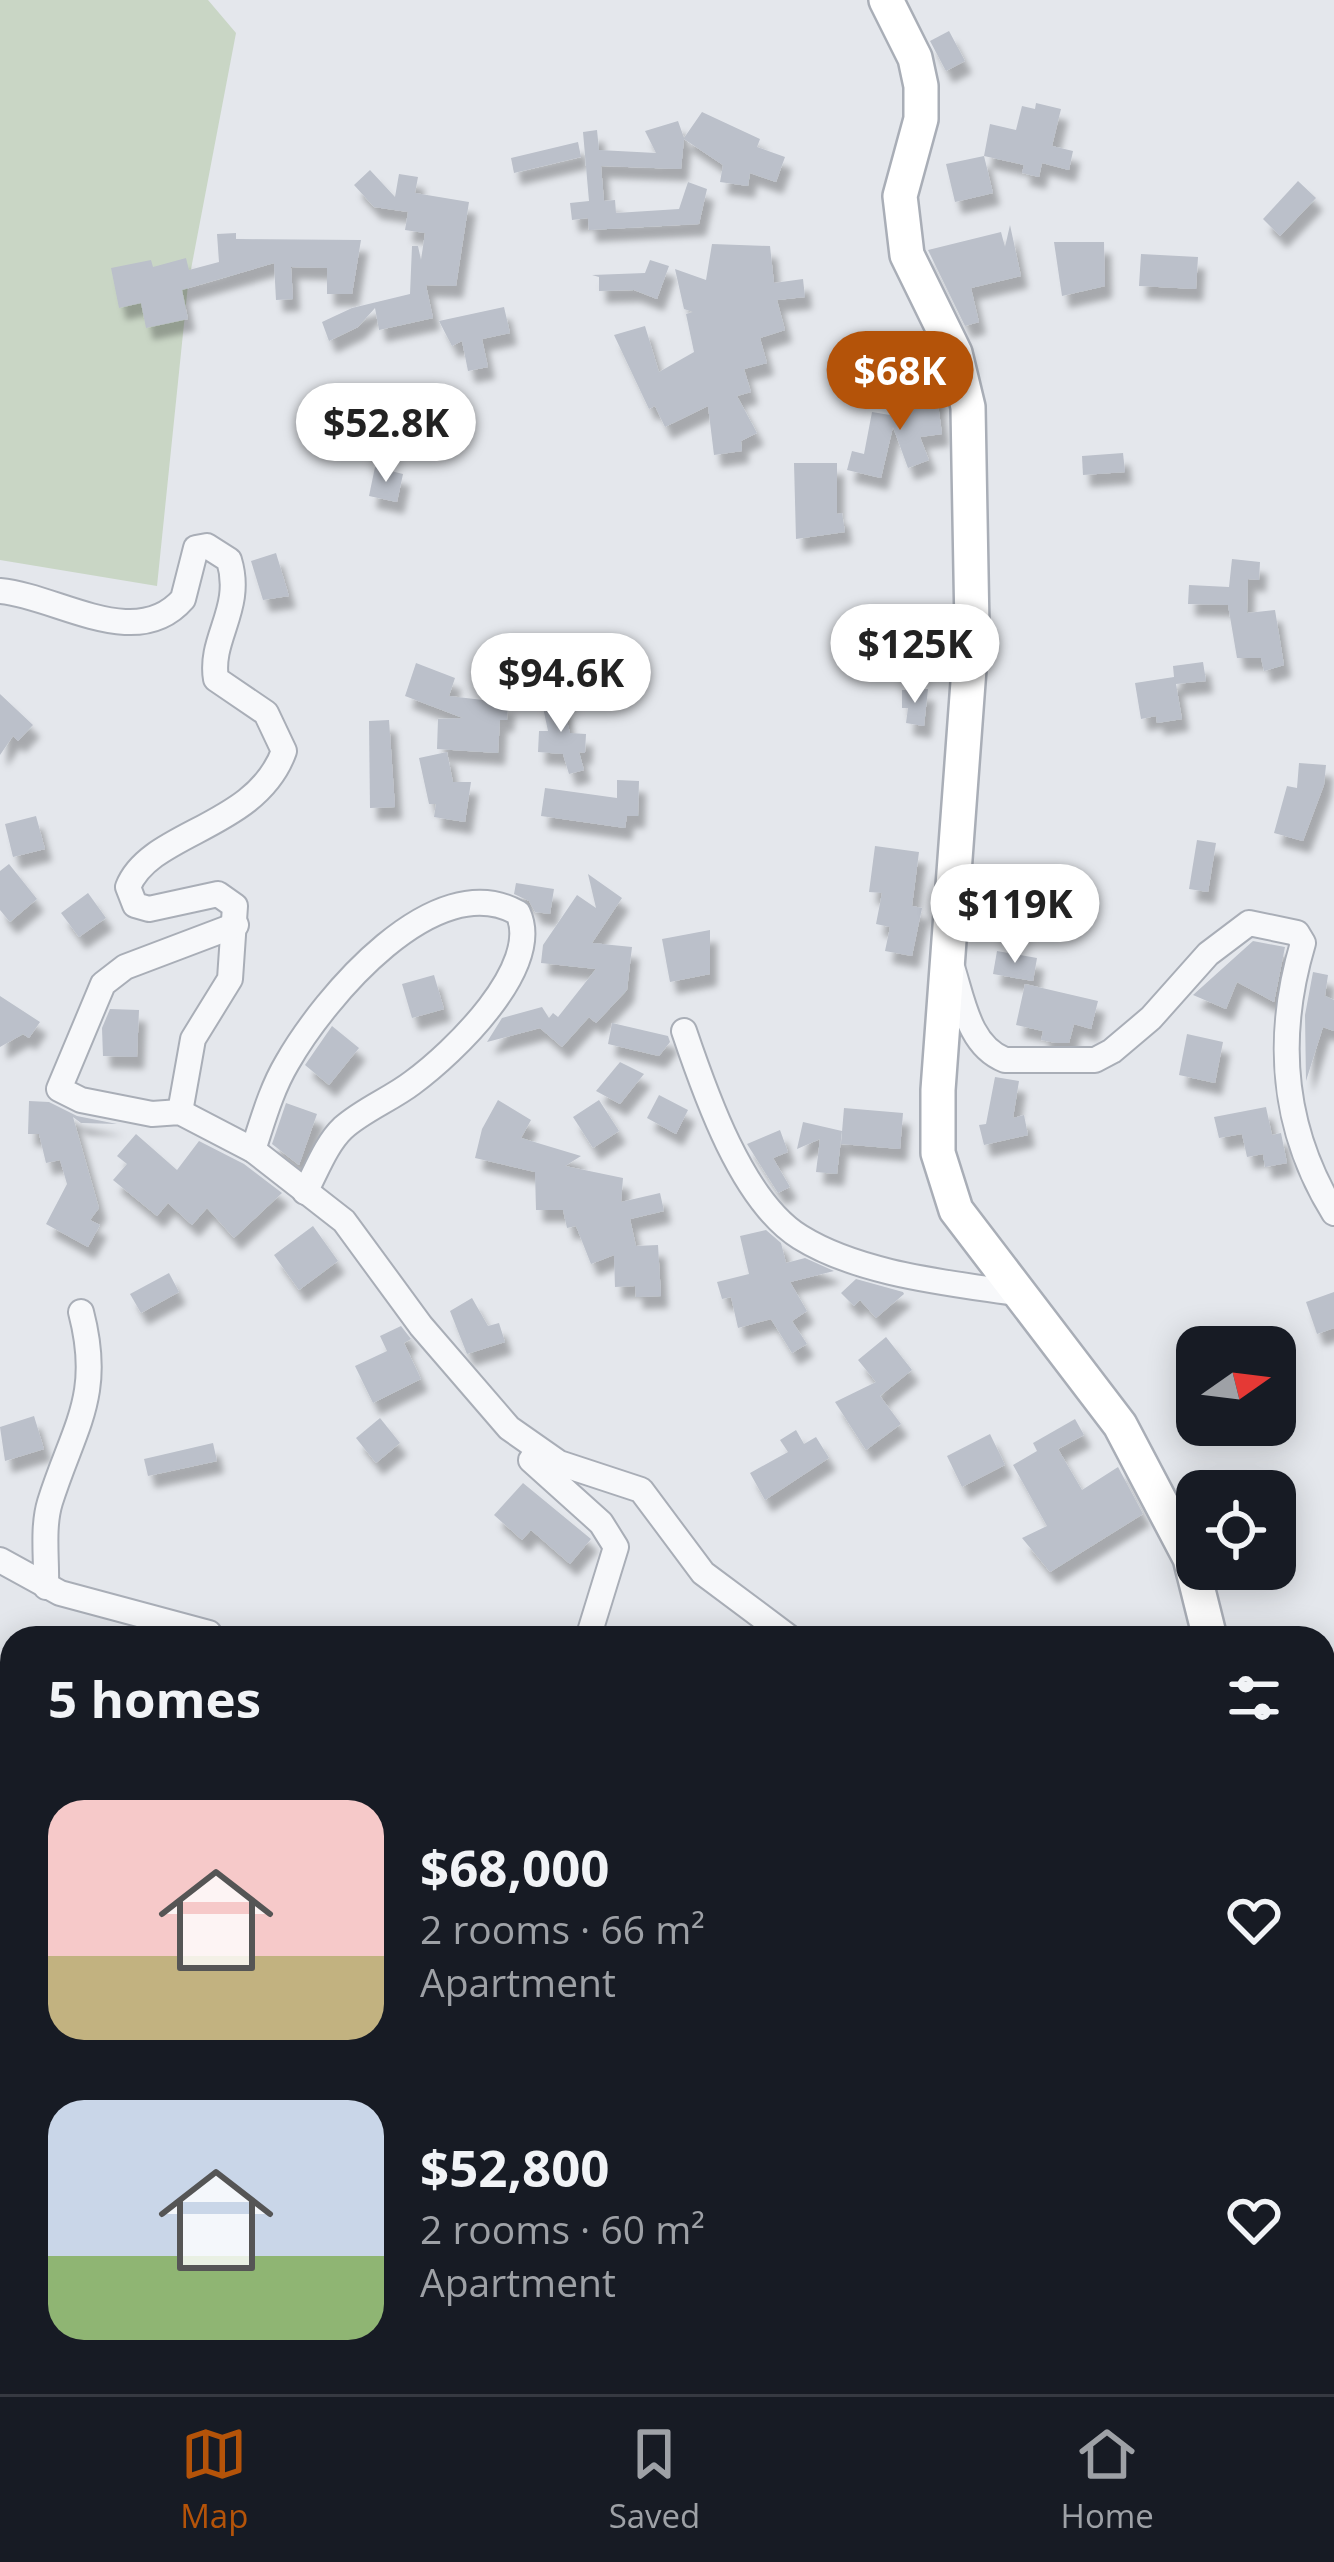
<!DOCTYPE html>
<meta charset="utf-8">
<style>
body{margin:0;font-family:"Open Sans",sans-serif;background:#20242c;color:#f1f3f6;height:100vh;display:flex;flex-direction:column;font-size:45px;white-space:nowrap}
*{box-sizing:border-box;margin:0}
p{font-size:39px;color:#9ea1a6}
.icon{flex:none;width:66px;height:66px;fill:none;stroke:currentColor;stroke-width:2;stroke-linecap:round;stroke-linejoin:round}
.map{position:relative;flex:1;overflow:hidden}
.sheet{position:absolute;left:0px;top:1626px;width:1335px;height:768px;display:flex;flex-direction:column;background:#171b24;border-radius:36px 36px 0 0;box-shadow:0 6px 30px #0003}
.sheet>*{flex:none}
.needle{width:78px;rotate:76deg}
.buttons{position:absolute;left:1176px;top:1326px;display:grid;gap:24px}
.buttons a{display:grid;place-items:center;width:120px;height:120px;border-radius:24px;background:#171b24;box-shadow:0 6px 30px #0003;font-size:60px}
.price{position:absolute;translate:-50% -102px;padding:0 27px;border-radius:42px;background:#fff;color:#222;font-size:39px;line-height:78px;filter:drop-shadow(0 3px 6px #0008)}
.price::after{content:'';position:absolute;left:50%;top:72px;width:36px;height:27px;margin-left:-18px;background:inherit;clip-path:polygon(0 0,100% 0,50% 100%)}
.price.on{background:#b45309;color:#fff}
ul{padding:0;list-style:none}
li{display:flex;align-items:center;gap:36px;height:300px;padding:0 48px}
li span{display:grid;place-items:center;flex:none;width:336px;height:240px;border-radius:36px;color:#555}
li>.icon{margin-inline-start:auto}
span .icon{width:144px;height:144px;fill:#fffc;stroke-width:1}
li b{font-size:51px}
h2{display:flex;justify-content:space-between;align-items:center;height:144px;padding:0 48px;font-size:51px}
.tabs{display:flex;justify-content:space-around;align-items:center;height:168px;border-top:3px solid #363941;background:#171b24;font-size:33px;color:#9ea1a6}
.tabs a{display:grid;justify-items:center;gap:6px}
.tabs .on{color:#b45309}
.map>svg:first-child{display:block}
</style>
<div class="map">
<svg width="1334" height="2394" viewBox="0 0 1334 2394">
<defs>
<filter id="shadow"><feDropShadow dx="7" dy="12" stdDeviation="3" flood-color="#0004"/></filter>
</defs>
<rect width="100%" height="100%" fill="#e4e7ec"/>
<g fill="#c9d6c5">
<polygon points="0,0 208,0 236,33 188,285 157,586 0,560"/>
<polygon points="0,2052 12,2061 12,2382 354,2382 366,2394 0,2394"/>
</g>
<g fill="#bbc0ca" filter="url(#shadow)">
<polygon points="949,31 965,61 946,71 930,41"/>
<polygon points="1036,103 1061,109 1052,146 1073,151 1069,170 1042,163 1039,177 1022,173 1024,165 984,156 993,193 955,202 946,164 984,156 990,124 1016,130 1022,106 1035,109"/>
<polygon points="702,112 760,139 757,147 785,157 776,182 750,173 748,186 720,182 723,165 684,139 681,169 601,166 604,201 615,200 616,213 679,209 688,182 707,189 699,224 589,230 588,218 572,220 570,203 589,201 583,132 597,130 599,150 656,153 645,131 678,121 684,138"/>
<polygon points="578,142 581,157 514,173 511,158"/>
<polygon points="370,170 395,197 399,174 418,177 415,193 469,202 456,286 426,285 433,318 379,330 375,308 358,327 329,341 322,322 352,308 410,294 412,246 418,246 421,260 425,233 405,230 408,212 374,207 354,185"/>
<polygon points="1298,181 1316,198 1280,236 1263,219"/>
<polygon points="1010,225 1021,276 971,288 979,322 965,326 928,250 1001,232 1005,247"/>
<polygon points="236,233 236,239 361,240 352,294 327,294 327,268 291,267 293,299 276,300 274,263 182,290 188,319 146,328 141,303 119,308 111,268 151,260 153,267 186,258 189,270 219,262 217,234"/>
<polygon points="1054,242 1104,242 1105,286 1062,296"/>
<polygon points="712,244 770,246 774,283 803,279 805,297 777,300 785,330 760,338 767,363 744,369 751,392 737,396 757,433 741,441 742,451 714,455 708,406 665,427 655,406 649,409 614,335 645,326 659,372 694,352 686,314 693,312 684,309 675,269 706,280"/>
<polygon points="1141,254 1198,257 1196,289 1139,286"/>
<polygon points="650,260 669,266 657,299 634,290 599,291 599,277 592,275 645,273"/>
<polygon points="504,307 510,333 482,339 488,367 468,371 462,341 452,346 439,321"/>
<polygon points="936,389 942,434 920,437 929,460 908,468 893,427 881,478 847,470 852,451 864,454 872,412 902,417 899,393"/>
<polygon points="1123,453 1125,472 1083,475 1082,456"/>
<polygon points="794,463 837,463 837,514 842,513 845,532 796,539"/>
<polygon points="375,467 403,474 397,502 369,496"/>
<polygon points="276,553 289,596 263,600 251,561"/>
<polygon points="1232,559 1260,562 1259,580 1248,579 1247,613 1275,610 1284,665 1264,671 1261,658 1237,658 1228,605 1188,604 1189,585 1229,587"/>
<polygon points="1203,662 1206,681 1176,684 1182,719 1157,723 1156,716 1141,719 1135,683 1174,677 1173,666"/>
<polygon points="416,663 455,678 449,696 508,703 507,720 500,720 498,753 437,749 438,719 463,718 405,696"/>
<polygon points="928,689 924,726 906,723 908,708 902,708 902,690"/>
<polygon points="560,693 570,733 586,734 585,753 579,752 584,770 569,774 563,754 538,752 539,731 548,731 541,698"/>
<polygon points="0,694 33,725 18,741 13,736 0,755"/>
<polygon points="389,720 395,807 370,808 369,721"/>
<polygon points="447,752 453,782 471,782 465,822 434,817 436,804 429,804 419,758"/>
<polygon points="1299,763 1326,765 1324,785 1303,841 1274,833 1287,786 1297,788"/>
<polygon points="617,780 639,781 638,816 627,816 625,828 541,816 545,788 617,798"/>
<polygon points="36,816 45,849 13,857 5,824"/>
<polygon points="1197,840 1216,843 1208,892 1189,889"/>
<polygon points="875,846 919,852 912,906 922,908 912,956 885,951 890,927 876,924 882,893 869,892"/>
<polygon points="9,864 37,899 10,922 0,910 0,871"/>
<polygon points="588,874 622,898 592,943 632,947 627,990 596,1023 589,1017 562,1047 540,1028 487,1042 502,1018 542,1007 549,1018 553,1013 558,1017 596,969 541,963 543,945 577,895 596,908"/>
<polygon points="516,883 554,889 550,914 535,912 529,901 514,894"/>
<polygon points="88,893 106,918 79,937 61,913"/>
<polygon points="710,930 710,974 670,982 662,939"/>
<polygon points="1253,941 1285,947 1274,1002 1237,982 1226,1009 1193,995"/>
<polygon points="997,951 1037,958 1033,981 993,974"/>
<polygon points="1313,972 1328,975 1325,996 1334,1000 1334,1031 1323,1027 1306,1081 1305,1015"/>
<polygon points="434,975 444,1009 412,1018 402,984"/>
<polygon points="1025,984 1098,1001 1091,1029 1074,1024 1069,1043 1056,1043 1041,1040 1043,1031 1016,1025"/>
<polygon points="0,996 40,1022 29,1038 23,1034 0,1047"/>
<polygon points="110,1009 139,1010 137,1057 103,1056 102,1028"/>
<polygon points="612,1023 668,1036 670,1042 659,1056 608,1044"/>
<polygon points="332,1026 359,1048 329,1085 305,1065"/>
<polygon points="1187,1034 1223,1042 1215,1083 1179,1075"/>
<polygon points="620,1062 644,1074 620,1104 596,1091"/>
<polygon points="995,1077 1019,1081 1013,1118 1024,1115 1028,1135 984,1145 979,1125 986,1124"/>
<polygon points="659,1095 688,1110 676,1134 647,1118"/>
<polygon points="498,1100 531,1120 521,1138 581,1156 565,1166 623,1178 621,1202 660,1193 664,1211 630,1219 636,1246 658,1245 661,1296 636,1297 635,1286 615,1287 614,1255 591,1264 576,1226 567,1228 563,1210 536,1210 535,1172 475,1158 482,1129"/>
<polygon points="599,1100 619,1131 593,1148 573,1117"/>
<polygon points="29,1101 49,1102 77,1116 117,1124 81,1123 73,1117 99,1208 90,1220 100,1225 88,1247 46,1224 67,1184 60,1160 46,1163 39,1134 28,1134"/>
<polygon points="286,1103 317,1114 299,1165 272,1144"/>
<polygon points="1266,1107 1272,1135 1281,1133 1287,1163 1265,1167 1263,1154 1247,1157 1242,1134 1219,1138 1214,1117"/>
<polygon points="844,1108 903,1113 900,1149 841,1144"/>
<polygon points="803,1122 842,1131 837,1174 816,1172 820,1139 797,1149"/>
<polygon points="780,1130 788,1152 773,1158 790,1187 778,1193 747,1144"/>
<polygon points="136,1134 177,1170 199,1141 244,1164 282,1193 234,1238 207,1208 192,1225 168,1203 157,1216 113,1180 127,1164 117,1156"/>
<polygon points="313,1226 338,1261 299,1290 274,1255"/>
<polygon points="766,1230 781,1243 786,1263 805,1258 834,1271 790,1282 807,1311 792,1321 807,1344 792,1353 771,1319 738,1328 731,1297 722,1299 717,1282 749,1274 740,1236"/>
<polygon points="169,1273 179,1292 141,1313 130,1294"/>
<polygon points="856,1279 903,1292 904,1294 876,1318 860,1300 854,1306 841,1293"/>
<polygon points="1334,1292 1334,1328 1317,1334 1306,1302"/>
<polygon points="472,1298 488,1326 499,1323 505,1342 467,1354 450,1311"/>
<polygon points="401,1326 411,1339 404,1343 421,1379 373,1403 355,1366 387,1351 380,1336"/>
<polygon points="886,1337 912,1370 880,1396 901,1424 866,1450 835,1402 876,1382 858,1360"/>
<polygon points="34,1416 44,1449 5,1461 0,1427"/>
<polygon points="380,1418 400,1443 376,1463 356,1438"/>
<polygon points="1075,1419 1084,1435 1058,1449 1082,1490 1118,1467 1143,1514 1050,1572 1022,1538 1047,1526 1013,1465 1037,1451 1033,1443"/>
<polygon points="796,1430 804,1444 816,1437 829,1458 765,1500 750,1473 788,1452 780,1440"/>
<polygon points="990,1434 1005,1465 962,1487 947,1456"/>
<polygon points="213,1443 217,1461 148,1476 144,1459"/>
<polygon points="523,1483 591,1539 570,1564 531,1530 522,1540 494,1515"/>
</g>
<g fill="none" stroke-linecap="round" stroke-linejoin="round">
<g stroke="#a9aeb7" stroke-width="28">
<g id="street">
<path d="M0 591C57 596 136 653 183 599L196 548 207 546 229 560C244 609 209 638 216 679L266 713 284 751C256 829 150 831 128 887L135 905 149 909 218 894 235 906 230 979 193 1039 180 1112"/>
<polyline points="236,925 125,967 103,984 59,1089 81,1100 152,1114 180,1112 253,1150 344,1221 421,1326 509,1428 559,1463 641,1490 703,1573 790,1638"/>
<path d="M952 967C963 1001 969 1046 1005 1060H1095L1112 1051 1151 1018 1208 954 1249 923 1297 933 1303 943C1275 1037 1282 1129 1334 1213"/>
<path d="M684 1031C705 1093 742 1201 800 1237 861 1275 951 1283 1021 1294"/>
<path d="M253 1150C263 1120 271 1090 287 1063 324 998 435 865 518 913 543 967 453 1053 412 1083 391 1099 363 1110 343 1128 326 1144 316 1172 305 1192"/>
<polyline points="531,1460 601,1523 616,1547 588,1638"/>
<polyline points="0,1560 60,1593 209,1633"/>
<path d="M46 1587C47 1560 42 1528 50 1502 74 1426 103 1396 81 1312"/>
<polyline points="674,2394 682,2382"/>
</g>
</g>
<g stroke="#a9aeb7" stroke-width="38">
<g id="secondary">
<polyline points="886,0 915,58 921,86 921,119 900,196 907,255 955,353 968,407 972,628 938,1090 938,1153 956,1210 1120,1425 1190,1558 1210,1638"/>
<polyline points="1323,1923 1334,1942"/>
</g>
</g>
<use href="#street" stroke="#f7f8fa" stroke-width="24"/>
<use href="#secondary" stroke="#fff" stroke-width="33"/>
</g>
</svg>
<div class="buttons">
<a><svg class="needle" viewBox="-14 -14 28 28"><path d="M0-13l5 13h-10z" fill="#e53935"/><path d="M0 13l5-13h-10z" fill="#9ea1a6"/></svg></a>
<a><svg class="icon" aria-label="locate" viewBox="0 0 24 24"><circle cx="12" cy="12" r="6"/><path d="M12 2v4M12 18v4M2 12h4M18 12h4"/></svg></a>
</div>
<b class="price on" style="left:900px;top:433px">$68K</b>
<b class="price" style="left:386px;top:485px">$52.8K</b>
<b class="price" style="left:915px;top:706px">$125K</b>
<b class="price" style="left:561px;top:735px">$94.6K</b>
<b class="price" style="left:1015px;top:966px">$119K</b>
<section class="sheet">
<h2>5 homes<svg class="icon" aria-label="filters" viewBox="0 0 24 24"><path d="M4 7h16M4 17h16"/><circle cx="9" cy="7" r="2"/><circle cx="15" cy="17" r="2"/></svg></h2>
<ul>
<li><span style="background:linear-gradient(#f6c9c9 65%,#c2b280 0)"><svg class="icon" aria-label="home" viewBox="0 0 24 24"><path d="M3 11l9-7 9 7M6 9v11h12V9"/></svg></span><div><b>$68,000</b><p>2 rooms · 66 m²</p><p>Apartment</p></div><svg class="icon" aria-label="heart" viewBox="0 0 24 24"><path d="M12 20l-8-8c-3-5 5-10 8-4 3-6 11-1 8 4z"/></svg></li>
<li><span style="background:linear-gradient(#c9d6e8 65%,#8fb573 0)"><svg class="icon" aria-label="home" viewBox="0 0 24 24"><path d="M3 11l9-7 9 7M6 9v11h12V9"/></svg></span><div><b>$52,800</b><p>2 rooms · 60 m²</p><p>Apartment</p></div><svg class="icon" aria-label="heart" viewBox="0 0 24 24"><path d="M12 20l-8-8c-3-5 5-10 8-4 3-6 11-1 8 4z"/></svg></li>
</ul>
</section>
</div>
<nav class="tabs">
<a class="on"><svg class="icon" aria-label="map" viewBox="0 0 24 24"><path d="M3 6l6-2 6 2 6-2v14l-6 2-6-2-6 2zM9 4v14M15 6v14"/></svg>Map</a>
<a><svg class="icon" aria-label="saved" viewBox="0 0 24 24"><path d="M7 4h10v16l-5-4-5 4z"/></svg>Saved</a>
<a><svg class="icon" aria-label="home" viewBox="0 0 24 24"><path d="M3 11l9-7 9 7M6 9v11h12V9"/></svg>Home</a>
</nav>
